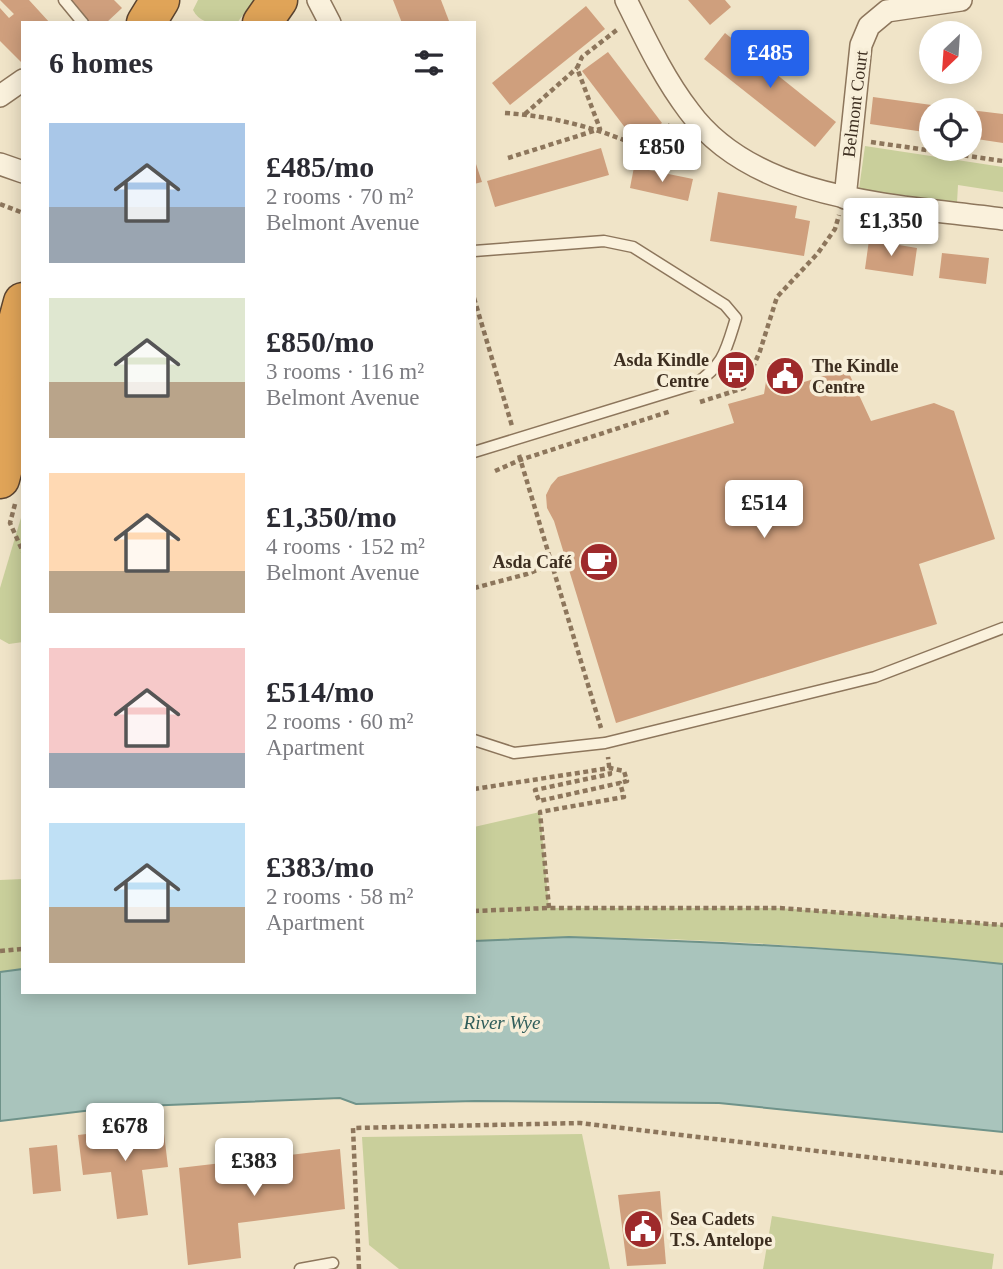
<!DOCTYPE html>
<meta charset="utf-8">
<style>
body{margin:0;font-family:Georgia,serif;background:#f7f7f7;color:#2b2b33;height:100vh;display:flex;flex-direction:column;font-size:26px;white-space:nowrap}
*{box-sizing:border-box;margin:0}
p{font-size:23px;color:#7c7c81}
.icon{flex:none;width:38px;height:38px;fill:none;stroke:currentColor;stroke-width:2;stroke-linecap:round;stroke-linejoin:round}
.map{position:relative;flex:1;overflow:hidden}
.side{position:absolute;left:21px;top:21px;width:455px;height:973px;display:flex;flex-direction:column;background:#fff;border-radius:0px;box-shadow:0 4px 18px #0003}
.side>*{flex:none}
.needle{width:46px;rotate:205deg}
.buttons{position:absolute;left:919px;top:21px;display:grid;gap:14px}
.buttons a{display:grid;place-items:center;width:63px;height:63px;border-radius:50%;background:#fff;box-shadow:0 4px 18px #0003;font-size:35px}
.price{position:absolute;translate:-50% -60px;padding:0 16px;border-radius:7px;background:#fff;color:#222;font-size:23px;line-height:46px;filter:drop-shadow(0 2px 4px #0008)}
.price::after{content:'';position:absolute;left:50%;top:42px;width:21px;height:16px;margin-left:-10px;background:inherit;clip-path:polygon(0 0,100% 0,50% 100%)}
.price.current{background:#2563eb;color:#fff}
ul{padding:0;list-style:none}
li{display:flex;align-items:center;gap:21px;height:175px;padding:0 28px}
li span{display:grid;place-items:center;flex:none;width:196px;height:140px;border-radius:0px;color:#555}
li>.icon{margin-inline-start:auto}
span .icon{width:84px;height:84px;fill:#fffc;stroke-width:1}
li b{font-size:30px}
h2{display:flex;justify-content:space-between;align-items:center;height:84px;padding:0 28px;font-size:30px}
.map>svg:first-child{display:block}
</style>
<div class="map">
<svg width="1003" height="1269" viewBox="0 0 1003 1269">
<rect width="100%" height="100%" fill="#f0e4c8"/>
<g fill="#c9cf9b">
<path d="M198 0H254L237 23C219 23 202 27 193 10Z"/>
<polygon points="865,146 1003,167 1003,192 958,185 957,203 859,189"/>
<polygon points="23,511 23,642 9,644 0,639 0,588"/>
<path d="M540 812 549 908H780L1003 925V964C860 949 715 938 570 937 539 937 506 940 474 941V827Z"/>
<polygon points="23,879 23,969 0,972 0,880"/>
<polygon points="582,1134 610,1269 399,1269 369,1245 362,1137"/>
<polygon points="772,1216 994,1254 992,1269 763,1269"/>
</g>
<path fill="#a9c4bc" stroke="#6f938a" stroke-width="2" d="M569 937C714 942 858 948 1003 964V1132L719 1103 475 1101 356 1104 340 1098 118 1107 0 1121V972L23 969V992H474V941Z"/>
<g fill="#cf9f7d">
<polygon points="0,0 29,0 50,23 23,23 23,60 21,62 0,41 0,8 9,18 14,14"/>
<polygon points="69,0 114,0 122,8 106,23 90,23"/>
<polygon points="393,0 441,0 449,21 402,23"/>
<polygon points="688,0 725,0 731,7 710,25"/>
<polygon points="586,6 605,29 510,105 492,83"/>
<polygon points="725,33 836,122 815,147 704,59"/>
<polygon points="608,52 662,123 636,142 582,71"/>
<polygon points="873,97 961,109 961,110 931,110 931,133 870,124"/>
<polygon points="970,110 1003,114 1003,143 970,138"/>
<polygon points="601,148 609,175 495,207 487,181"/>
<polygon points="474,158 482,182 474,184"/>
<polygon points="634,167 693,179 688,201 630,188"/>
<polygon points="718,192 797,206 795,218 810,221 804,256 710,241"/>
<polygon points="869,240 917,248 913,276 865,269"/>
<polygon points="942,253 989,258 986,284 939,278"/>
<polygon points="769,363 801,368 804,382 847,369 871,421 934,403 954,411 995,539 919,564 937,624 616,723 554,521 547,508 546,495 551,485 558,477 734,423 728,404 764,394"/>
<polygon points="163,1125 168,1167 142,1170 148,1215 117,1219 111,1172 83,1175 78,1135"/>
<polygon points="57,1145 61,1191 33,1194 29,1148"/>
<polygon points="340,1149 345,1209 238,1223 241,1258 188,1265 179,1168"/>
<polygon points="660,1191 666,1264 627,1266 618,1195"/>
</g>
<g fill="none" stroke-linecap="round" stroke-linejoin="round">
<g stroke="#8d765c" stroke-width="13">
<g id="lane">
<polyline points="64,0 83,23"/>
<path d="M474 251 604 241 633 247 725 305 736 318C726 350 724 365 695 384L474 452"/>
<polyline points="474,740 514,753 605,743 875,677 1003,628"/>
<polyline points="300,1269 333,1263"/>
</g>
</g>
<g stroke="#8d765c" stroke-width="24">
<g id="street">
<polyline points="318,0 330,23"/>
<path d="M626 0C645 38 663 77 689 111 756 203 901 205 1003 219"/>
<polyline points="0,96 23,80"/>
<polyline points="0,164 23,172"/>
<polyline points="845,198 861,45 869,26 887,11 961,0"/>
</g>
</g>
<g stroke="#5b4430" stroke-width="41">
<g id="highway">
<polyline points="146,23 160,0"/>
<polyline points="262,23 278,0"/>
<polyline points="0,387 23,302"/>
<polyline points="0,479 23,394"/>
</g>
</g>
<g stroke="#8d765c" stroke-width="4.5" stroke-dasharray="5 3.5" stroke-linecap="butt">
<path d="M505 113C551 116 594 127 636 145L672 124"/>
<polyline points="525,114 577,68"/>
<polyline points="871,142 1003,161"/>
<polyline points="508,158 600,129 577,68 582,57 618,29"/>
<polyline points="0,204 23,213"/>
<polyline points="474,298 512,426"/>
<polyline points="700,402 744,388 760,351 777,297 818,253 835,229 839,215"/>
<polyline points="519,455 601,728"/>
<polyline points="495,471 520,460 671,411"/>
<polyline points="15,504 10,523 23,552"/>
<polyline points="474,588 527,574 553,564"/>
<polyline points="474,789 610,768 624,771 627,781 620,783"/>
<polyline points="549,908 540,812 624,797 620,783 539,801 535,790 610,774 608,757"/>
<polyline points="474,911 549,908 780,908 1003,925"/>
<polyline points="0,951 23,949"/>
<polyline points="359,1269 353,1128 580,1123 1003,1173"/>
</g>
<use href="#lane" stroke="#faf1dc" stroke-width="10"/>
<use href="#street" stroke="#faf1dc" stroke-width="21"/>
<use href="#highway" stroke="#e0a458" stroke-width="38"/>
</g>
<defs>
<g id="bus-disc" transform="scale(2.0125)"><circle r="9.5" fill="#9e2a2b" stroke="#f7eed8"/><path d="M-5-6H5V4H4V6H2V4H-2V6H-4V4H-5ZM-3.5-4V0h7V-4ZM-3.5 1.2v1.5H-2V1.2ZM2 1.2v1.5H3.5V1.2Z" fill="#fff"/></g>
<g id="civic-disc" transform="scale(2.0125)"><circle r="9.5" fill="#9e2a2b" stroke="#f7eed8"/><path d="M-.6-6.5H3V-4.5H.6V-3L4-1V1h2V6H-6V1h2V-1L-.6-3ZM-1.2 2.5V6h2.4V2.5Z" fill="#fff"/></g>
<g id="cafe-disc" transform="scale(2.0125)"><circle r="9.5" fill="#9e2a2b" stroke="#f7eed8"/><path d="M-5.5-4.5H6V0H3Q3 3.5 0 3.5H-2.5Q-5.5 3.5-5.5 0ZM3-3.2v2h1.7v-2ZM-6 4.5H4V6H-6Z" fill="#fff"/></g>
</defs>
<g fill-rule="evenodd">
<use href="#bus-disc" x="736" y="370"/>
<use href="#civic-disc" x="785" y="376"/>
<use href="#cafe-disc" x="599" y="562"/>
<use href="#civic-disc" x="643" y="1229"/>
</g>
<g text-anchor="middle" stroke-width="7" stroke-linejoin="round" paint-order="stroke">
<g font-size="18" fill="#3d2e20" stroke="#f7eed8">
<text transform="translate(855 104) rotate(-83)" y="6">Belmont Court</text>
</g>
<g font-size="18" font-weight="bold" fill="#3d2e20" stroke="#f7eed8" text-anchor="end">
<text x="709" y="366">Asda Kindle<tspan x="709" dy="21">Centre</tspan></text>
<text x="812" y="372" text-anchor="start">The Kindle<tspan x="812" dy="21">Centre</tspan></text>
<text x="572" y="568">Asda Café</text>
<text x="670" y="1225" text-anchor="start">Sea Cadets<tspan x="670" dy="21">T.S. Antelope</tspan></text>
</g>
<g font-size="19" font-style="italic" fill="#2f5d5a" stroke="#f7eed8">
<text x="502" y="1029">River Wye</text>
</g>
</g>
</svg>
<div class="buttons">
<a><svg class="needle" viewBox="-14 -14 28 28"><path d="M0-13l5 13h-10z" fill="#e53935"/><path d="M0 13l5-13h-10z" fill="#7c7c81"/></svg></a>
<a><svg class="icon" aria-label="locate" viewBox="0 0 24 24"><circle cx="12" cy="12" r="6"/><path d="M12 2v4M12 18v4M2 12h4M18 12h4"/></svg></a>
</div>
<b class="price current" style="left:770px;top:90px">£485</b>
<b class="price" style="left:662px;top:184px">£850</b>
<b class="price" style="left:891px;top:258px">£1,350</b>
<b class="price" style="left:764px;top:540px">£514</b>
<b class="price" style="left:125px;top:1163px">£678</b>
<b class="price" style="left:254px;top:1198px">£383</b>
<section class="side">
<h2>6 homes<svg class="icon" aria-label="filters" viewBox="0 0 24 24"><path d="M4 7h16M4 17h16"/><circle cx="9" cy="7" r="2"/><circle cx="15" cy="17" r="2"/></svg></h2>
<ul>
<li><span style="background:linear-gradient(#a9c7e8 60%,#9aa5b1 0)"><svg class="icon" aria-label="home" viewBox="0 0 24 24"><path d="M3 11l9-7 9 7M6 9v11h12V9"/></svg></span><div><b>£485/mo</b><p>2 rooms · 70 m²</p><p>Belmont Avenue</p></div></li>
<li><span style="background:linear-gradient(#dfe7d0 60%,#b9a48a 0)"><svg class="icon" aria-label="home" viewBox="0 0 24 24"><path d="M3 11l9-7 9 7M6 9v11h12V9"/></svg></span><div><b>£850/mo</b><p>3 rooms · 116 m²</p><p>Belmont Avenue</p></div></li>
<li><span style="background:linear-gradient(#ffd9b3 70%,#b9a48a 0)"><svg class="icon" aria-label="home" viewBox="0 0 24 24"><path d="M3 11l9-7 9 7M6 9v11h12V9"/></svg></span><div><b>£1,350/mo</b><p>4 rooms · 152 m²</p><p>Belmont Avenue</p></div></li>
<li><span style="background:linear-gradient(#f6c9c9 75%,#9aa5b1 0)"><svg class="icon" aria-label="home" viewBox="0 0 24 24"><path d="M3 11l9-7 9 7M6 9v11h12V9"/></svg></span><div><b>£514/mo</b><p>2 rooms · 60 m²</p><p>Apartment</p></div></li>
<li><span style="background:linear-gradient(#bfe0f5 60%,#b9a48a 0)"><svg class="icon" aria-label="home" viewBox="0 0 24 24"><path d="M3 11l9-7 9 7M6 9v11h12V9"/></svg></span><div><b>£383/mo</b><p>2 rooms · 58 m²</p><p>Apartment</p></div></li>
</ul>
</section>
</div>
